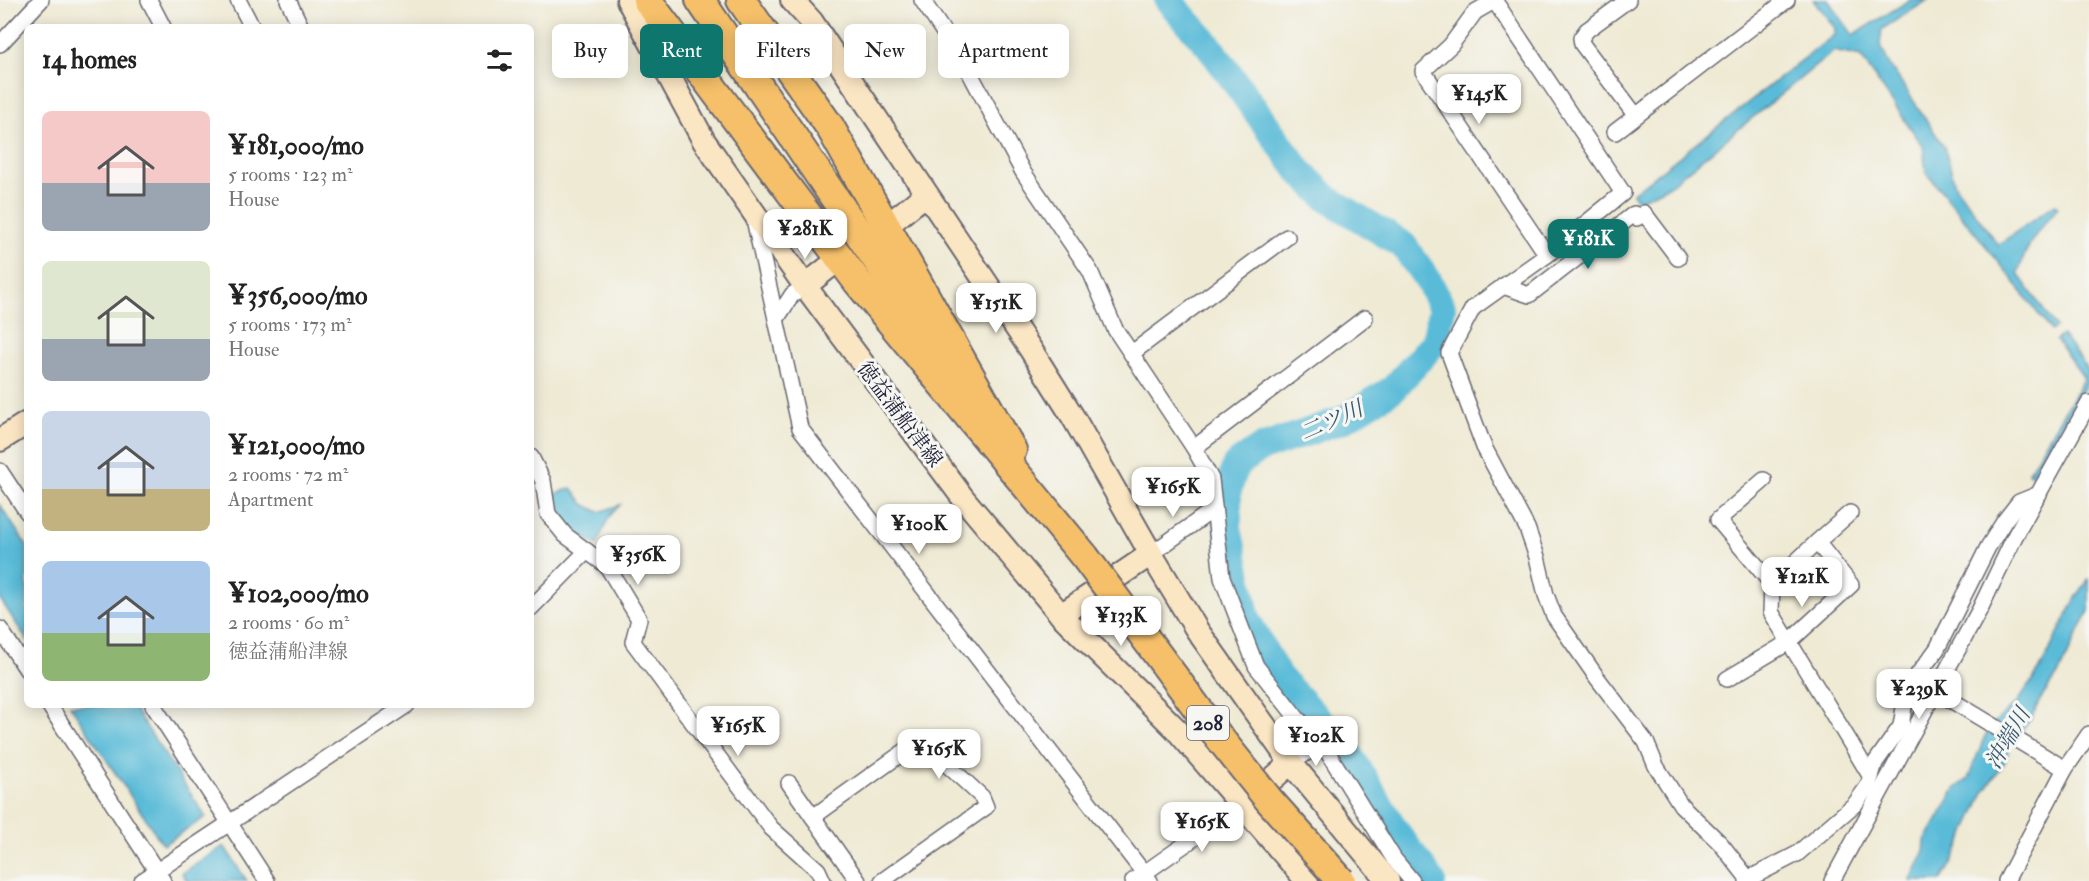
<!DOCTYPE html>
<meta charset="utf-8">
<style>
body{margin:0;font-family:"IM FELL Double Pica","Noto Serif JP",serif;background:#f6f6f6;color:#222;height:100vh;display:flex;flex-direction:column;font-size:22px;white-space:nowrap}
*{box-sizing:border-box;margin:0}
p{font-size:20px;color:#767676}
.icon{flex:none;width:33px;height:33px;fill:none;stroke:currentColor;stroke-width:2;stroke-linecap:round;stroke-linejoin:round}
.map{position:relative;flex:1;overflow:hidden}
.side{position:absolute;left:24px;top:24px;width:510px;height:684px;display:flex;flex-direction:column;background:#fff;border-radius:9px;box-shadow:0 3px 15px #0003}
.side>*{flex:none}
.top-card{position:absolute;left:552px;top:24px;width:570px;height:54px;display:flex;gap:12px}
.price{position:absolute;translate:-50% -51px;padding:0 14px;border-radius:12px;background:#fff;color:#222;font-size:20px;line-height:39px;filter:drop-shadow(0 2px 3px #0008)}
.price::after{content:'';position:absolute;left:50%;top:36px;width:18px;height:14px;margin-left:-9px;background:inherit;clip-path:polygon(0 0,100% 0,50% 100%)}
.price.on{background:#0f766e;color:#fff}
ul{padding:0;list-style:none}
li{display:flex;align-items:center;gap:18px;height:150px;padding:0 18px}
li span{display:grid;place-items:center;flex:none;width:168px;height:120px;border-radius:9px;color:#555}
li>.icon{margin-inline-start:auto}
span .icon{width:72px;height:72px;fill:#fffc;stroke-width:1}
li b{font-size:26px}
h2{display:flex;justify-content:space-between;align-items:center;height:72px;padding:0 18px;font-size:26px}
.chip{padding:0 21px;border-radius:9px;background:#fff;box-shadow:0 3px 15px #0003;font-size:21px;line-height:54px}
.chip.on{background:#0f766e;color:#fff}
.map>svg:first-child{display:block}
</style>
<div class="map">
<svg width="2089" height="881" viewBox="0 0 2089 881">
<rect width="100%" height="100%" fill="#f6f6f2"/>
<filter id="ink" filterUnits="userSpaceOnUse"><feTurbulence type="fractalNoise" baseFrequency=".0167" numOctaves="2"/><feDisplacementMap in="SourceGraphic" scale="12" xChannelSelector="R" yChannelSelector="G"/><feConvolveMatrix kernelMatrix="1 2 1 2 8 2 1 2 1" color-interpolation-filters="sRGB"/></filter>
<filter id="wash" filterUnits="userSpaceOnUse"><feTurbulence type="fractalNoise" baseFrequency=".008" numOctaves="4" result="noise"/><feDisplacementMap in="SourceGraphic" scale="24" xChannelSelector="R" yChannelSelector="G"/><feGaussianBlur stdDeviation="1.35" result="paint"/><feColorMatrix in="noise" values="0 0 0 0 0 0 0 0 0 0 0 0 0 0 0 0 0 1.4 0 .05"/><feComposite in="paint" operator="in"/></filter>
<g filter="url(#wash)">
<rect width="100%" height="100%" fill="#efead4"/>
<g fill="#5abbd8" stroke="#3e6e8a" stroke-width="1.5">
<path d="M1813 0H1828L1853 35 1910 0H1928L1882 29 1880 44 1889 64 1945 148 1955 185 1998 245 2055 204 2058 208C2038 230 2026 245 2018 274L2056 327 2051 331 2010 276 1926 172 1923 146 1861 57 1834 51 1669 186 1638 201 1633 193 1834 35 1835 28Z"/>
<polygon points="2062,335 2089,371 2089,380 2032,475 2028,473 2084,378 2056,340"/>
<path d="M572 488 584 504 599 512 620 505 609 517 597 545C571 530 564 523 555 494Z"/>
<polygon points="0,505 27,546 27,640 0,599"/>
<polygon points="2089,579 2089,611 2059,673 2040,700 2031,719 2010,745 2006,760 1984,792 1953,861 1941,881 1910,881 1924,853 1925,841 1955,789 1968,779 1984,738 1994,723 2017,702 2039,671 2077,596"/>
<polygon points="70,705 132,705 206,817 163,845"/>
<polygon points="224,846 247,881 187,881 182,873"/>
</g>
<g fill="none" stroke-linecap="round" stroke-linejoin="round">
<polyline stroke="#5abbd8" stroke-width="28" points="1168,0 1209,46 1300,172 1328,199 1403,245 1428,280 1442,308 1435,342 1393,389 1342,420 1259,449 1236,465 1228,490 1228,528 1247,620 1278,676 1346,749 1395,830 1432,881"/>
</g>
</g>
<g filter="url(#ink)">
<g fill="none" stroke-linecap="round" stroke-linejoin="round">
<g stroke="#6a6871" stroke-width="18">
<g id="street">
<polyline points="149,0 163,27"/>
<polyline points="238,0 252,27"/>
<polyline points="288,0 301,27"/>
<polyline points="922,0 965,64 1023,172 1090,271 1115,329 1194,448 1211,479 1222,578 1256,666 1297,718 1322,743 1394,859 1412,881"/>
<polyline points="1494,0 1623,193 1547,255 1473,308 1449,353 1484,447 1527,528 1537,557 1546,595 1554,616 1598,679 1646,742 1656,766 1681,805 1721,844 1749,880"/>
<polyline points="1628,0 1587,30 1581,38 1582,44 1636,116"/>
<polyline points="1494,1 1475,12 1451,45 1423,71 1547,255"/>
<polyline points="0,44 41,0"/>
<polyline points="1615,132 1787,0"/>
<polyline points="754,219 800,428 1150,881"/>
<polyline points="1503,286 1529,295 1634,214 1637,218 1644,213 1678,258"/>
<polyline points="777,318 792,295 805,286"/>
<polyline points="1132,353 1287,237"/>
<polyline points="1194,448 1365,318"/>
<polyline points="531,457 543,481 548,514 565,535 607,566 639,619 633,642 771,828 818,870 823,881"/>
<polyline points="0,471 27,512"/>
<polyline points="1764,480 1718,520 1772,584 1771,612 1871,777"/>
<polyline points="1817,542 1850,513"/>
<polyline points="1151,554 1214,509"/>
<polyline points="531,608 587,551"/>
<polyline points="0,629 27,670"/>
<polyline points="1727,679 1789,642 1851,585 1817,542 1772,584"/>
<polyline points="1936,691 2065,769"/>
<polyline points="49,705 163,881"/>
<polyline points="153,705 267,881"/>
<polyline points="1291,763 1322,743"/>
<polyline points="789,783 858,881"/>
<polyline points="813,817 912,746 928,747 982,797 986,807 882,881"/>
<polyline points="142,881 407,705"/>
<polyline points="1133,881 1241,805"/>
<polyline points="1747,881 1754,876 1797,854 1855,804 1868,786 1875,763 1901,726 1907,689 1937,649 1988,547 2005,520 2019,502 2039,494"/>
<polyline points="1832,881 1980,609 2015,536 2089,403"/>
<polyline points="2006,881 2065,769 2089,734"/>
</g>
</g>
<g stroke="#6a6871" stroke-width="26">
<g id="secondary">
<polyline points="628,0 704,141 805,286 963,498 1061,615 1176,729 1307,881"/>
<polyline points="792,0 812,22 1031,350 1073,417 1151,554 1197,630 1291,763 1388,881"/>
<polyline points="894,220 926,194"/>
<polyline points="805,286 829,267"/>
<polyline points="0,440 27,423"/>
<polyline points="1061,615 1151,554"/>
<polyline points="1249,799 1291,763"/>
</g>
</g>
<g stroke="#6a6871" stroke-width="32">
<g id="highway">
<polyline points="647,0 857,281 1085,557"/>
<polyline points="700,0 955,375"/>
<polyline points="741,0 830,127 1012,450"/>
</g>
</g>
<use href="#street" stroke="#fff" stroke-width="15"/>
<use href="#secondary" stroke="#fbe6c4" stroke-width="22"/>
<use href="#highway" stroke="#f6c06b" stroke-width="28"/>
<g stroke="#6a6871" stroke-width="32" stroke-linecap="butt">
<polyline id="highway-bridge" points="1085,557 1221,740 1269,800 1341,881"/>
</g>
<use href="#highway-bridge" stroke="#f6c06b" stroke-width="28"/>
</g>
</g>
<g text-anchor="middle" stroke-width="6" stroke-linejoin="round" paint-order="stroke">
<rect fill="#f6f6f2" stroke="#626272" stroke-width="1.5" x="1187" y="706" width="42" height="34" rx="4.5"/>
<g font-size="20" font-weight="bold" fill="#22223b">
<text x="1208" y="730">208</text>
</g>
<g font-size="21" fill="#22223b" stroke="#f6f6f2">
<text transform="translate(900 414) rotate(53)" y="7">徳益蒲船津線</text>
</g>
<g font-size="22" font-style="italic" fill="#365872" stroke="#f6f6f2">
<text transform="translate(1331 420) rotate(-24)" y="8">二ツ川</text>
<text transform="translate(2007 738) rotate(-60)" y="8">沖端川</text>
</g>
</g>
</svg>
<b class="price" style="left:1479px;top:125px">¥145K</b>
<b class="price" style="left:805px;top:260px">¥281K</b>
<b class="price on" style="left:1588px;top:270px">¥181K</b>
<b class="price" style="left:996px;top:334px">¥151K</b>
<b class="price" style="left:1173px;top:518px">¥165K</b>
<b class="price" style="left:919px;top:555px">¥100K</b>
<b class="price" style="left:638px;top:586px">¥356K</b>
<b class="price" style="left:1802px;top:608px">¥121K</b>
<b class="price" style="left:1121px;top:647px">¥133K</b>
<b class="price" style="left:1919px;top:720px">¥239K</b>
<b class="price" style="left:738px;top:757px">¥165K</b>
<b class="price" style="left:1316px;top:767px">¥102K</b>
<b class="price" style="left:939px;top:780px">¥165K</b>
<b class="price" style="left:1202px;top:853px">¥165K</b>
<div class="top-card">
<a class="chip">Buy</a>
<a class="chip on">Rent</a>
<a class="chip">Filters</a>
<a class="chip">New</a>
<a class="chip">Apartment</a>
</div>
<section class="side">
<h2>14 homes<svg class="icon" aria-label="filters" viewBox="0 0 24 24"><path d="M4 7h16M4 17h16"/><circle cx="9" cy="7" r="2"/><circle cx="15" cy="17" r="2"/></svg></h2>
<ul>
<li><span style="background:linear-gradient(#f6c9c9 60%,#9aa5b1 0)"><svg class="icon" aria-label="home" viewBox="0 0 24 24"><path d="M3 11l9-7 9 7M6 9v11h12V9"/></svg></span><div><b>¥181,000/mo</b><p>5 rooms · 123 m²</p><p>House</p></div></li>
<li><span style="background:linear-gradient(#dfe7d0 65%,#9aa5b1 0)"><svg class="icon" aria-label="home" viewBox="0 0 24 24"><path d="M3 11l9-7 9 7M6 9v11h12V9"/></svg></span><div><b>¥356,000/mo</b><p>5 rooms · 173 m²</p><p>House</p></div></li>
<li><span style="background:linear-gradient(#c9d6e8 65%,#c2b280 0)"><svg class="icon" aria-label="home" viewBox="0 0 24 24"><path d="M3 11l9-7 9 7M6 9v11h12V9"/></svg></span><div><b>¥121,000/mo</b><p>2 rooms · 72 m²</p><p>Apartment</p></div></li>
<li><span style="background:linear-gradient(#a9c7e8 60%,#8fb573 0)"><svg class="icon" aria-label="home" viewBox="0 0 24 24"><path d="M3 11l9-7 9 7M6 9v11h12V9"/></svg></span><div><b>¥102,000/mo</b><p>2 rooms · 60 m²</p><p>徳益蒲船津線</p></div></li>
</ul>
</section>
</div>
